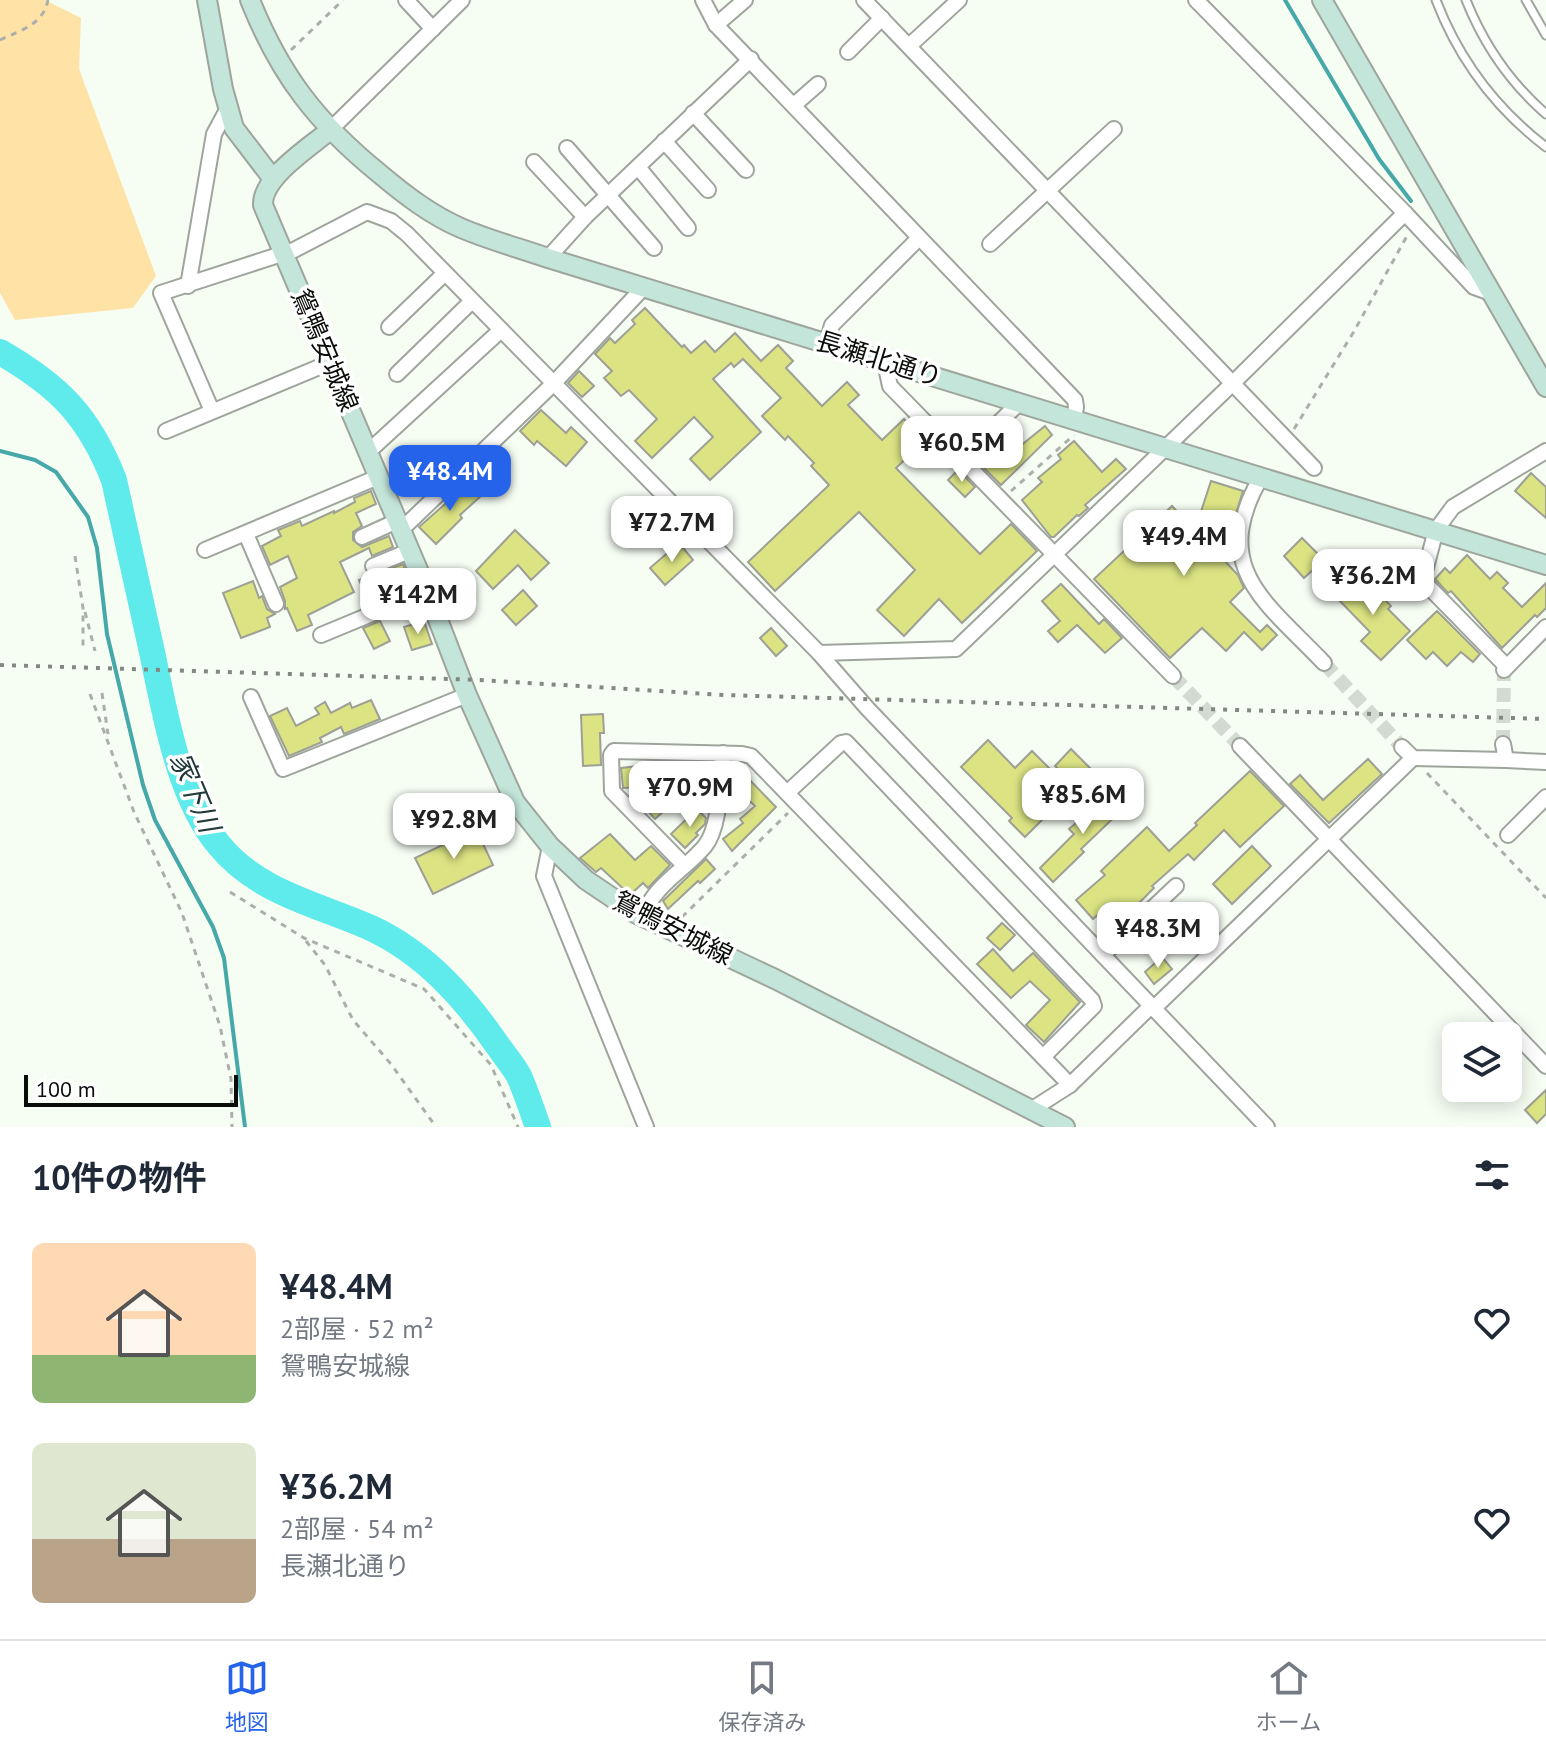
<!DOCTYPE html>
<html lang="ja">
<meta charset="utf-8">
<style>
body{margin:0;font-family:"PT Sans","Noto Sans JP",sans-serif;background:#f2f2f3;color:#1f2937;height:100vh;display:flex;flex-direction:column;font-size:30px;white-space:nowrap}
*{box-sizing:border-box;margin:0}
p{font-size:26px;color:#747a83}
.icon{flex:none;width:44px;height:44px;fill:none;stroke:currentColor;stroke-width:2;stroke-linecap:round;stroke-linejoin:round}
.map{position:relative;height:1127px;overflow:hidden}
.panel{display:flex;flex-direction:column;background:#fff;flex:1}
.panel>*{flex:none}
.buttons{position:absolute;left:1442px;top:1022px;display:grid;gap:16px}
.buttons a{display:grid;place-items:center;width:80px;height:80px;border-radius:12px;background:#fff;box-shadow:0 4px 20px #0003;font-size:40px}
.scale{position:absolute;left:24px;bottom:20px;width:214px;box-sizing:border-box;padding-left:8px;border:4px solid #0a0d0a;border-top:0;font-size:22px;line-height:28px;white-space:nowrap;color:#0a0d0a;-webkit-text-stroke:6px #fff;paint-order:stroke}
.price{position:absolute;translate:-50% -68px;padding:0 18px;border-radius:16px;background:#fff;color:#222;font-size:26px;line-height:52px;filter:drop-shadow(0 2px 4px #0008)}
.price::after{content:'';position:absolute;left:50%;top:48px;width:24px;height:18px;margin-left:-12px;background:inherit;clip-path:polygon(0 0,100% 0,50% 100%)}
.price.active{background:#2563eb;color:#fff}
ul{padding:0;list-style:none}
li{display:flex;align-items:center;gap:24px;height:200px;padding:0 32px}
li span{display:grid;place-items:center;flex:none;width:224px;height:160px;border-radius:12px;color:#555}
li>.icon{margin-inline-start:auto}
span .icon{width:96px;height:96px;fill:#fffc;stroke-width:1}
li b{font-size:34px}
h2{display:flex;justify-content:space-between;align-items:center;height:96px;padding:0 32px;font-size:34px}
.menu{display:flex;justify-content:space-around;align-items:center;height:112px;border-top:2px solid #e0e1e3;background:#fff;font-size:22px;color:#747a83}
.menu a{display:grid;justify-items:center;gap:4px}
.menu .active{color:#2563eb}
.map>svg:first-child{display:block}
</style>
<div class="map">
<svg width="1546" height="1127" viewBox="0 0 1546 1127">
<rect width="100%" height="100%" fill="#f6fef4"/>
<polygon fill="#fee2a6" points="0,0 45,0 81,18 79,69 156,276 133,308 15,320 0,293"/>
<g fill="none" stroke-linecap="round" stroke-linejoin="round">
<g stroke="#46a8a8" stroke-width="4">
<polyline points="1285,0 1379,159 1411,201"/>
<polyline points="0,451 35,460 56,472 88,517 97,548 107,634 143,785 155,820 213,927 224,958 245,1127"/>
</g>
<path stroke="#5feaeb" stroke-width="26" d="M0 352C59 386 89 416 114 480 127 537 139 595 152 652 165 713 178 796 219 845 258 893 317 904 371 928 425 953 465 998 498 1046 505 1056 513 1065 519 1076 526 1092 532 1110 538 1127"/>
</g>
<g fill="#dbe383" stroke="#9e9f95" stroke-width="2">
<polygon points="645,308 682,347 684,345 691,353 705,341 715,352 735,333 761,361 778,345 793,361 786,368 822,406 847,382 859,395 848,405 882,440 904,419 925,441 896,468 980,554 1011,524 1037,551 962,623 939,599 904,636 877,610 915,570 859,512 775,591 748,562 829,485 811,466 814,463 788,436 785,440 762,416 781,398 743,359 734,367 731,363 713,379 761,432 710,480 690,459 713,437 694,417 652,458 635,441 657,419 629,390 621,396 604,378 612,371 595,354 610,338 615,343 635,324 632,320"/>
<polygon points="579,371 594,386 582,397 568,383"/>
<polygon points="541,410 566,433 571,427 587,442 566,466 537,441 534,445 520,431"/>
<polygon points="1045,426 1052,435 1001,485 976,460 984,451 995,462 1016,443 1019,447"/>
<polygon points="1074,441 1102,472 1116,459 1126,469 1085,505 1088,508 1079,516 1077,515 1054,537 1051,537 1022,500 1042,482 1038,478 1061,459 1058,455"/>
<polygon points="958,470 975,487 965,497 948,480"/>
<polygon points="1531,473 1546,487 1546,518 1515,491"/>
<polygon points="1211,481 1243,491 1222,558 1238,575 1244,588 1230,602 1260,632 1267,625 1277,635 1262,650 1244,632 1226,651 1202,628 1170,658 1094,579 1172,506 1195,530"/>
<polygon points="470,482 482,495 460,515 462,518 436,544 419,527"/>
<polygon points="371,491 376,504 356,513 362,526 353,532 353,540 362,547 389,536 393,547 372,556 369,548 340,562 354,592 308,615 312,625 297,631 287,608 285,609 285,601 280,587 297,578 288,556 270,565 262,546 281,536 278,530 300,521 302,526 334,511 334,513 355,502 354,498"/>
<polygon points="515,530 549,563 531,580 518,565 493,589 476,571"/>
<polygon points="1302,538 1324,560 1304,578 1284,556"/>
<polygon points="679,543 693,560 665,585 650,568"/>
<polygon points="1467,555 1490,579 1497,572 1508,583 1503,588 1522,607 1546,583 1546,608 1537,617 1535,615 1502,648 1451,591 1448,593 1435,579 1445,568 1450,573"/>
<polygon points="403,564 408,577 367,597 359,580"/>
<polygon points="1360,574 1391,606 1388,609 1410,631 1381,660 1361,641 1370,632 1336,597"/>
<polygon points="253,581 259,598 262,596 267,609 275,614 267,618 270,627 241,638 223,593"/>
<polygon points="1061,584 1099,624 1104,619 1122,638 1105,653 1077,625 1058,642 1048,631 1060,621 1042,601"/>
<polygon points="523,590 537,606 516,625 502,610"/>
<polygon points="1437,611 1480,654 1473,662 1461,652 1447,666 1433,652 1426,659 1407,640"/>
<polygon points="380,621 390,641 374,649 363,628"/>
<polygon points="424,621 432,644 412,650 404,627"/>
<polygon points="771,628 787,646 776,656 760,638"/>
<polygon points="371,700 380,719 344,734 341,727 320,738 322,742 289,756 270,716 287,708 296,726 319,714 315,708 325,702 331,713 350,703 352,708"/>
<polygon points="603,714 604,733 600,733 601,765 583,766 581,715"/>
<polygon points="988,740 1015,768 1032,751 1052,771 1038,784 1058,804 1025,837 1009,821 1012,818 961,767"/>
<polygon points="1071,749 1091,769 1075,785 1055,766"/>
<polygon points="1368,759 1382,774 1329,823 1290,784 1300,775 1323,800"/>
<polygon points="638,766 639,775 667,773 667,769 711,768 655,819 648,811 646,787 623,788 621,768"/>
<polygon points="740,770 776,807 732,851 723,839 743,823 740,819 755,806 731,784"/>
<polygon points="1250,771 1284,806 1240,847 1224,830 1194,860 1188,854 1152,886 1154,888 1115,927 1101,912 1093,919 1076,900 1105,875 1101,871 1147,827 1169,851 1197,825 1195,823"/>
<polygon points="1112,792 1126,806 1081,849 1084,852 1053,882 1040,868 1074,834 1069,829"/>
<polygon points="697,809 706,818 705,824 696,833 698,835 685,848 671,834"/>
<polygon points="476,829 493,865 433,894 415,858"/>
<polygon points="610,834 635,860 651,846 670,865 648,888 643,883 630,895 601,868 596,872 580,858"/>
<polygon points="1252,846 1271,866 1232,904 1213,884"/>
<polygon points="706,859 715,869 700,883 698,881 668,909 663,901"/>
<polygon points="1002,923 1015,935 1000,950 987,938"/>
<polygon points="993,949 1013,971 1033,953 1080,1002 1044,1042 1026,1025 1050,1000 1030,981 1011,998 977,964"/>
<polygon points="1162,957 1172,969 1154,984 1145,972"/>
<polygon points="1546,1090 1546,1114 1537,1123 1525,1110"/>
</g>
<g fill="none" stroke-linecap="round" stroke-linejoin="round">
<g stroke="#d3dad1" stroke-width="14" stroke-dasharray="14 7" stroke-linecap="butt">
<polyline points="1324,663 1402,747"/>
<polyline points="1173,676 1240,746"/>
<polyline points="1503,744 1504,670"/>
</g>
<g stroke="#9ea59c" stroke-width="11">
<g id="lane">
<path d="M1436 0C1459 60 1495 108 1546 147"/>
<path d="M1466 0C1484 45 1509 82 1546 114"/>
<polyline points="1526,0 1546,35"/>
</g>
</g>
<g stroke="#9ea59c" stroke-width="18">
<g id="street">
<polyline points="406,0 433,29"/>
<polyline points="703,0 716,25 1075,400 1076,407 1074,419"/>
<polyline points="864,0 1314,468"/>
<polyline points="1196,0 1405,213"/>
<polyline points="716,25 745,0"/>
<polyline points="909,46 959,0"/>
<polyline points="848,52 882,18"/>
<polyline points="794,105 818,84"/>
<polyline points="693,113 746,170"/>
<polyline points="330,130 462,0"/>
<polyline points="664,141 708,190"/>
<polyline points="567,148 654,248"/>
<polyline points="534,162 585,217"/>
<polyline points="638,167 688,228"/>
<polyline points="990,244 1114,129"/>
<polyline points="548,258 585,217 751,59"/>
<polyline points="188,286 214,134 228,108"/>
<polyline points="389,327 445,273"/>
<polyline points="827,342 832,325 918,239"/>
<polyline points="888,362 887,372 890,386 1173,676"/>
<polyline points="397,374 472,301"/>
<polyline points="212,411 161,293 294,250 367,212 391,221 407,234 819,653 867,708 1267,1127"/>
<polyline points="166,431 329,363"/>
<polyline points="368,452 501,330"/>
<polyline points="962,459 1019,403"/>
<path d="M1261 477C1209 568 1265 601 1324 663"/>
<polyline points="401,530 553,384 644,287"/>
<polyline points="246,534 276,604"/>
<polyline points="362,537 397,521"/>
<polyline points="205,550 378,477"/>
<polyline points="373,566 409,551"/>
<polyline points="321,635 427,591"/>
<polyline points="819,653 956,649 1234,382 1405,213 1474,287 1491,293"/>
<polyline points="1506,666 1424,582 1424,575 1436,530 1453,507 1546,451"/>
<polyline points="1504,670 1546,627"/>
<polyline points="251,697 283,769 467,695"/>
<polyline points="1240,746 1546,1066"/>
<polyline points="1402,747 1413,758 1506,760 1503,744"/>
<polyline points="1506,760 1546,762"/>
<polyline points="787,793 841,743 846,742 1092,1000 1094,1006 1043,1057"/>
<polyline points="1508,835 1546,797"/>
<polyline points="550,846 544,876 646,1127"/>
<polyline points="684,865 612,791 611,755 614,751 742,754 751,756 1070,1085"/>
<path d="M642 917C656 883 683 872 705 846 721 826 720 778 723 753"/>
<polyline points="1103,955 1176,886"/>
<polyline points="1153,1009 1413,758"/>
<polyline points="1031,1110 1070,1085 1151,1006"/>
</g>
</g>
<g stroke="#9ea59c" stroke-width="22">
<g id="secondary">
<polyline points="207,0 223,89 234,128 273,179"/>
<path d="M250 0C280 75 317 123 380 174 405 195 431 215 461 228 489 240 519 248 548 258L1546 565"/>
<polyline points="1322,0 1546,387"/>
<path d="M330 130C309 148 262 177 263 205L427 591 467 695 515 802 550 846 586 880 635 913 775 979 1065 1127"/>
</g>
</g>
<g stroke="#aab0a9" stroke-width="3" stroke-dasharray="6 6" stroke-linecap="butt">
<path d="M0 40C21 30 43 25 48 0"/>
<polyline points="291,50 343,0"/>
<polyline points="1294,429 1353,333 1407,236"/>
<polyline points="1011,491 1074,435"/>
<polyline points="75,556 83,608 83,650"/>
<polyline points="85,612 95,651"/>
<polyline points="102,693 108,734"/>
<polyline points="90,694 134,812 182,913 220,1026 231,1079 232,1127"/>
<polyline points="1427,773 1546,898"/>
<polyline points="230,892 304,938 424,989 491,1065 518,1127"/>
<polyline points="682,917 788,813"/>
<polyline points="306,941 325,965 353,1020 391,1064 436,1127"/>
</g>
<use href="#lane" stroke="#fff" stroke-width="7"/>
<use href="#street" stroke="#fff" stroke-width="14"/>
<use href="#secondary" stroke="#c4e5da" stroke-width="18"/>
<polyline stroke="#838982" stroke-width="4" stroke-dasharray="4 8" stroke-linecap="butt" points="0,665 480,680 725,695 1546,719"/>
</g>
<g text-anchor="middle" stroke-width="7" stroke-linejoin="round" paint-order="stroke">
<g font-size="26" fill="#0a0d0a" stroke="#fff">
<text transform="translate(325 350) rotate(67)" y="9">鴛鴨安城線</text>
<text transform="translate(879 359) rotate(17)" y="9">長瀬北通り</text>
<text transform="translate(673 928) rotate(27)" y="9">鴛鴨安城線</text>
</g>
<g font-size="28" font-style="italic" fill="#223939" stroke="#fff">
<text transform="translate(195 792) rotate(67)" y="10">家下川</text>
</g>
</g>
</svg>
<div class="buttons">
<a><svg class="icon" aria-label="layers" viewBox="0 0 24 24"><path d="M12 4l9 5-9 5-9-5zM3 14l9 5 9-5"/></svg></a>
</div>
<div class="scale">100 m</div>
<b class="price" style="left:962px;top:484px">¥60.5M</b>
<b class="price active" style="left:450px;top:513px">¥48.4M</b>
<b class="price" style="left:672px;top:564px">¥72.7M</b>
<b class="price" style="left:1184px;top:578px">¥49.4M</b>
<b class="price" style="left:1373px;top:617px">¥36.2M</b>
<b class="price" style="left:418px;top:636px">¥142M</b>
<b class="price" style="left:690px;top:829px">¥70.9M</b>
<b class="price" style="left:1083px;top:836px">¥85.6M</b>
<b class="price" style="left:454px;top:861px">¥92.8M</b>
<b class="price" style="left:1158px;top:970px">¥48.3M</b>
</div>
<section class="panel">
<h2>10件の物件<svg class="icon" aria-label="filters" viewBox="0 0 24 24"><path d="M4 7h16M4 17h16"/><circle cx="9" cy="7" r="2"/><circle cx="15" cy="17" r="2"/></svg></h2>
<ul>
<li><span style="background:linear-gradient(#ffd9b3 70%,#8fb573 0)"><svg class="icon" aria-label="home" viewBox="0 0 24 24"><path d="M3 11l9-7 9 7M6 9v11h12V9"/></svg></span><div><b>¥48.4M</b><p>2部屋 · 52 m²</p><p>鴛鴨安城線</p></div><svg class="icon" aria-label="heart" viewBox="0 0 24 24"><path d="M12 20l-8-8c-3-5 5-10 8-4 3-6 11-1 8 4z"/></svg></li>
<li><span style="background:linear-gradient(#dfe7d0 60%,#b9a48a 0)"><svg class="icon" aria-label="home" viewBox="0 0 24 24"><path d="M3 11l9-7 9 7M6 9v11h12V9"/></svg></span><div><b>¥36.2M</b><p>2部屋 · 54 m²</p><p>長瀬北通り</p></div><svg class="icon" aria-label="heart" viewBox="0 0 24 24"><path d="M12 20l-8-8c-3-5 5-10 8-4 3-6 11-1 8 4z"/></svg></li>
</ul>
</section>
<nav class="menu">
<a class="active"><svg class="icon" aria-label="map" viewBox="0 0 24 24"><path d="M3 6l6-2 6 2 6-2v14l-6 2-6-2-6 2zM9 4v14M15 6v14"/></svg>地図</a>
<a><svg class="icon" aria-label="saved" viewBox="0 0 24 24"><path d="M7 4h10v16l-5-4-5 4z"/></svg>保存済み</a>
<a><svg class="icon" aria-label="home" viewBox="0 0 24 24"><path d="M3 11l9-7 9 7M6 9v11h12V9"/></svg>ホーム</a>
</nav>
